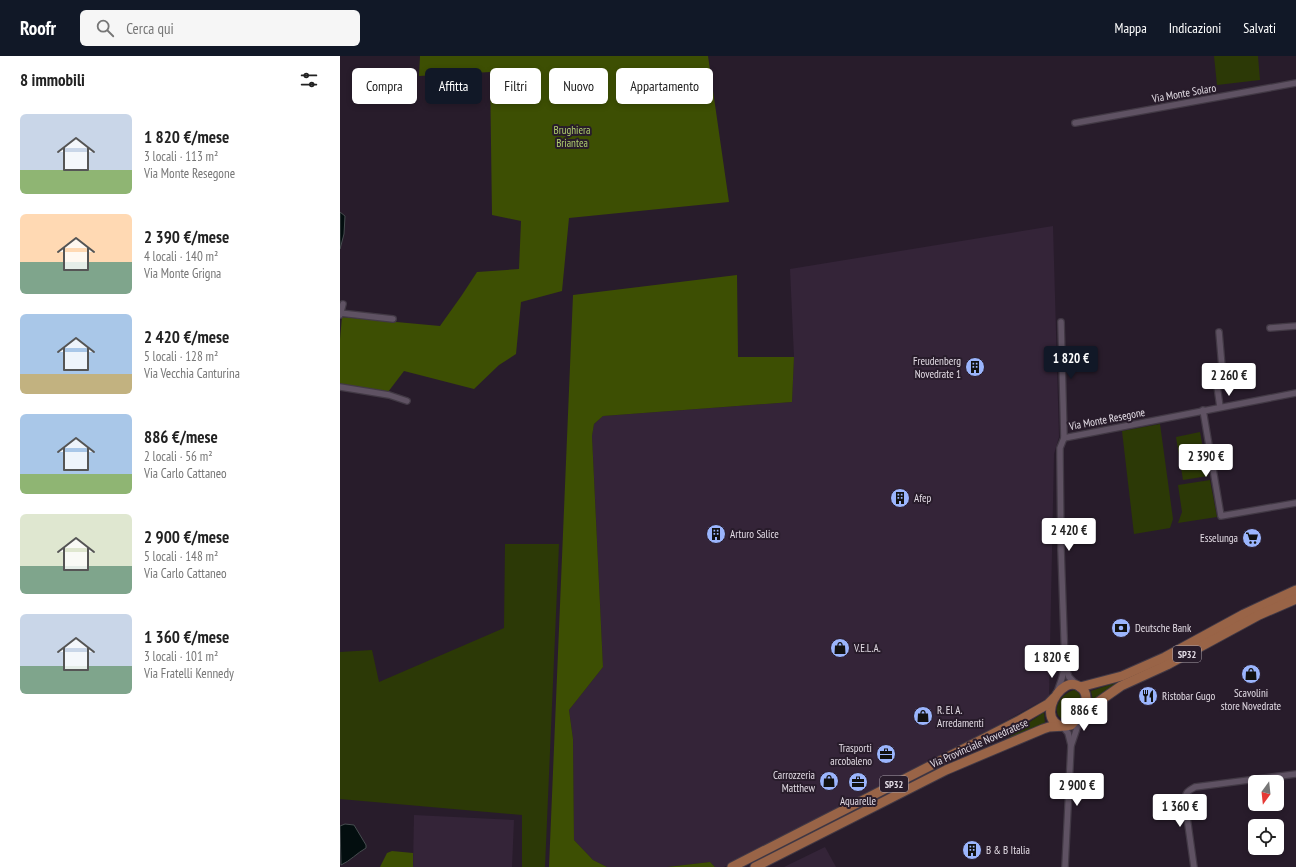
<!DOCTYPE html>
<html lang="it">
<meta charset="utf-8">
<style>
body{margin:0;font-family:"PT Sans Narrow",sans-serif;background:#f6f6f6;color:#222;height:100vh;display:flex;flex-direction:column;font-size:15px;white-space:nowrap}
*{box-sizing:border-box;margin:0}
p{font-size:13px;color:#767676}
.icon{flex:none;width:22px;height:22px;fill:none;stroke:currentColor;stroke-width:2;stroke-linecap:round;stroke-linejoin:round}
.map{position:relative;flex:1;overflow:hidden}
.sheet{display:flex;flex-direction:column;background:#fff;width:340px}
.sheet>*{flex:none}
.banner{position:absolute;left:12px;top:12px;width:380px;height:36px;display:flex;gap:8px}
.needle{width:26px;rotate:195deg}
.buttons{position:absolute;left:908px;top:719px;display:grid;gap:8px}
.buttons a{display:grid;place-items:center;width:36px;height:36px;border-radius:6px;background:#fff;box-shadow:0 2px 6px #0003;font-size:20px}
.price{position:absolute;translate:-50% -34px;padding:0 9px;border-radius:4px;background:#fff;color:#222;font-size:13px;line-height:26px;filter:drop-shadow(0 1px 2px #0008)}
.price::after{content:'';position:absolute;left:50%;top:24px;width:12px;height:9px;margin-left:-6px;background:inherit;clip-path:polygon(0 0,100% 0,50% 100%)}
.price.selected{background:#111827;color:#fff}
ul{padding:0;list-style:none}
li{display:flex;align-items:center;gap:12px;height:100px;padding:0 20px}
li span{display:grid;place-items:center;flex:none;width:112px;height:80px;border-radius:6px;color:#555}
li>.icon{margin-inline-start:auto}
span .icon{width:48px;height:48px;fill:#fffc;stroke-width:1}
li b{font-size:17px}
h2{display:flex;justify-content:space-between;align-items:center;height:48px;padding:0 20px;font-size:17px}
.chip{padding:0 14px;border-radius:6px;background:#fff;box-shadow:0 2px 6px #0003;font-size:14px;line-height:36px}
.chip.selected{background:#111827;color:#fff}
header{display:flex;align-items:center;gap:24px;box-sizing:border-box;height:56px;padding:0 20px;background:#111827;color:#fff}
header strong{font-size:19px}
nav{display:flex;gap:22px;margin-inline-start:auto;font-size:14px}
.search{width:280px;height:36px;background:#f6f6f6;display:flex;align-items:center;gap:10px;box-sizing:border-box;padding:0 14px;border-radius:6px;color:#767676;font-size:15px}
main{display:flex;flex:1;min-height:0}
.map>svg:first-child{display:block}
</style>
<header>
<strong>Roofr</strong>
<div class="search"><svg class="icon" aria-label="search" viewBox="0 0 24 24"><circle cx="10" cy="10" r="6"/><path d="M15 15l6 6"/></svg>Cerca qui</div>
<nav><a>Mappa</a><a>Indicazioni</a><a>Salvati</a></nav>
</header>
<main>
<section class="sheet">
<h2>8 immobili<svg class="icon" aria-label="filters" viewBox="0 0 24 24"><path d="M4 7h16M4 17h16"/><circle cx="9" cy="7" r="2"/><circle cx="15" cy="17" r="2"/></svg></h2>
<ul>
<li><span style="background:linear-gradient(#c9d6e8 70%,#8fb573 0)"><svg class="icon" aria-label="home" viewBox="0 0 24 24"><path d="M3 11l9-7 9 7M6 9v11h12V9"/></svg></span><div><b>1 820 €/mese</b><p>3 locali · 113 m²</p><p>Via Monte Resegone</p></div></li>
<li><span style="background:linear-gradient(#ffd9b3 60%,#7fa58c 0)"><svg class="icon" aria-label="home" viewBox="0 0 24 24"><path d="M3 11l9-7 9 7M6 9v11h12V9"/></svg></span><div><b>2 390 €/mese</b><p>4 locali · 140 m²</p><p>Via Monte Grigna</p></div></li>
<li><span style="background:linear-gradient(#a9c7e8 75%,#c2b280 0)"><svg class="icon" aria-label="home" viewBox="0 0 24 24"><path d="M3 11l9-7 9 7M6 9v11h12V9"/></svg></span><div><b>2 420 €/mese</b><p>5 locali · 128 m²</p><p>Via Vecchia Canturina</p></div></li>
<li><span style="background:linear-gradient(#a9c7e8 75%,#8fb573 0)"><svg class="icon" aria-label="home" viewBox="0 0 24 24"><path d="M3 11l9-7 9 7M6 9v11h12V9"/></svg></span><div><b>886 €/mese</b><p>2 locali · 56 m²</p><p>Via Carlo Cattaneo</p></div></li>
<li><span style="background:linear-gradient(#dfe7d0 65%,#7fa58c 0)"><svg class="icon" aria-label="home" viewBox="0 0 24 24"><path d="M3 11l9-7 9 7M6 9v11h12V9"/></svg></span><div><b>2 900 €/mese</b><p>5 locali · 148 m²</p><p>Via Carlo Cattaneo</p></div></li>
<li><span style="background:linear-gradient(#c9d6e8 65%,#7fa58c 0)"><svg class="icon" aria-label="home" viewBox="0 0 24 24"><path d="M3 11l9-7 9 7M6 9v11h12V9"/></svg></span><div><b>1 360 €/mese</b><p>3 locali · 101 m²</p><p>Via Fratelli Kennedy</p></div></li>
</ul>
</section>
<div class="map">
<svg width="956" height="811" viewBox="0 0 956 811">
<rect width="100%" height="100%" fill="#281c2b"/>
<g fill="#342438">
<polygon points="713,170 719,381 714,398 709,641 613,694 384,811 375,811 370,806 327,811 267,811 253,804 234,784 233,683 229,654 263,611 252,380 254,368 263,360 452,346 454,301 450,213"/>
<polygon points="74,759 174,764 172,811 73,811"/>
<polygon points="485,791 496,811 444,811"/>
</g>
<g fill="#2c3906">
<polygon points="874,0 918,0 920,24 877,29"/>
<polygon points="820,368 833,463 830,472 794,478 782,375"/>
<polygon points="860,376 868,420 843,424 836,381"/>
<polygon points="870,424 877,461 838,467 842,456 838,429"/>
<polygon points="165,488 219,488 205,811 182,811 182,759 0,743 0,596 32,594 39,626 164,572"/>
<polygon points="781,625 753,645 751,635"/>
<path d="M735 634C752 643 725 673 718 659 713 649 725 635 735 634Z"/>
<polygon points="704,656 705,668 658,689"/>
</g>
<g fill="#3d4f03">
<polygon points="80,0 368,0 389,146 229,162 222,235 181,246 176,298 159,309 134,333 64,315 48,336 0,328 0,283 2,261 100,270 122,239 137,216 179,213 181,165 152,159 150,16 79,20"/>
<polygon points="397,219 398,301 454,301 452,346 263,360 254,368 252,380 263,611 229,654 233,683 234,784 253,804 267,811 209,811 233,239"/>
<polygon points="52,795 73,797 73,811 40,811 47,797"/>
<polygon points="370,806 375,811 327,811"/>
</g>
<g fill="#030e0f" stroke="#464c4f">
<polygon points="0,156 5,160 4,178 0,193"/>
<path d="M5 768 14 769 26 789V792C17 797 10 805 1 809L0 770Z"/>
</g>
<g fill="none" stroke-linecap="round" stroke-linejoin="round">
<g stroke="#423945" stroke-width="8">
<g id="minor">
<polyline points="735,67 956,27"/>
<polyline points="0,257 53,263"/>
<polyline points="0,259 3,248"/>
<polyline points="930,272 956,270"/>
<polyline points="879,276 883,323 877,330 880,351"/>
<polyline points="0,331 49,339 67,345"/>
<polyline points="863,354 881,460 956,447"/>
<polyline points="724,382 956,337"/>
<polyline points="725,610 729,621 736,628"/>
<polyline points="717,636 722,622 725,608 721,494 720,402 720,392 724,382 721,266"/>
<polyline points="722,670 728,677 731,689"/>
<polyline points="725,811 731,690 740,663"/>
<path d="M854 811 845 747C845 737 846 736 855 731L956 718"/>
</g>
</g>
<g stroke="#423945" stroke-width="11">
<g id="primary">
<polyline points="740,631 782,620 825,601 904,558 956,534"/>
<path d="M720 670C702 662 713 637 726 630 735 625 746 632 746 642 746 647 743 652 741 657"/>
<polyline points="392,811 680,664 708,648 714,642"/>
<polyline points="415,811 606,714 703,673 709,671 725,670 731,669 741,658 781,630 827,609 919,559 956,543"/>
</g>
</g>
<use href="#minor" stroke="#5f5263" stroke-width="5.5"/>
<use href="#primary" stroke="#996447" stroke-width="9"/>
</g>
<defs>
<g id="building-disc" transform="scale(1)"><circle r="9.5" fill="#9bb5fd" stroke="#281c2b"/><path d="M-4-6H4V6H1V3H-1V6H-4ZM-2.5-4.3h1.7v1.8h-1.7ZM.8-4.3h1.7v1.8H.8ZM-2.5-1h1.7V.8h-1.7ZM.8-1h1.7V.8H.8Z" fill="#111"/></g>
<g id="supermarket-disc" transform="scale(1)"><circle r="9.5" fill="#9bb5fd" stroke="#281c2b"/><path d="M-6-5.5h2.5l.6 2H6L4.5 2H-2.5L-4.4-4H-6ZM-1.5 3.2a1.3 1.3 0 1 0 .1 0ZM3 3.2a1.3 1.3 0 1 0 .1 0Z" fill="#111"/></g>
<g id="bank-disc" transform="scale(1)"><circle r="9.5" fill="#9bb5fd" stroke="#281c2b"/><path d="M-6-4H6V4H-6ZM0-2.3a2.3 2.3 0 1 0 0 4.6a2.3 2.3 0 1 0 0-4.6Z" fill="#111"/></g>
<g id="shop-disc" transform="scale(1)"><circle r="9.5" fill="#9bb5fd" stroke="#281c2b"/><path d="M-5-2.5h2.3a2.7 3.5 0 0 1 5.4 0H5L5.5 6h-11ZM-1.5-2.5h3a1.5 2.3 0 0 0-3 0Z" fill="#111"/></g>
<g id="restaurant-disc" transform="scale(1)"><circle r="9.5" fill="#9bb5fd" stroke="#281c2b"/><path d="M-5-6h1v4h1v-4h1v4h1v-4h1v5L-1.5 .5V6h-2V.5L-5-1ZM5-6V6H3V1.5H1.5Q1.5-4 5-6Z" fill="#111"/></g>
<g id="office-disc" transform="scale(1)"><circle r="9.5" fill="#9bb5fd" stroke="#281c2b"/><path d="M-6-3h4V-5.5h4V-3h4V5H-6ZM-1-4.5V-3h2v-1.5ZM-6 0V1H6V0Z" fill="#111"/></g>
</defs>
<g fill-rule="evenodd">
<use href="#building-disc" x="635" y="311"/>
<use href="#building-disc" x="560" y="442"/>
<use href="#building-disc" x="376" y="478"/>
<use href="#supermarket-disc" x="912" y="482"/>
<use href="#bank-disc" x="781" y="572"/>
<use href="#shop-disc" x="500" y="592"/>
<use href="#shop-disc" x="911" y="618"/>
<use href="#restaurant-disc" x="808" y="640"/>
<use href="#shop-disc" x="583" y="660"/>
<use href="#office-disc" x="546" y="698"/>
<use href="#shop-disc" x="489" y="725"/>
<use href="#office-disc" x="518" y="726"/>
<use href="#building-disc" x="632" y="794"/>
</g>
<g text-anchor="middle" stroke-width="4" stroke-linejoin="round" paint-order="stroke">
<g fill="#281c2b" stroke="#aaa2ac" stroke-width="1">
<rect x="833" y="590" width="28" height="16" rx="3"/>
<rect x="540" y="720" width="28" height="16" rx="3"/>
</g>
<g font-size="10" font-weight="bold" fill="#e2dbe4">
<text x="847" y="602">SP32</text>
<text x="554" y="732">SP32</text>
</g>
<g font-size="11" fill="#e2dbe4" stroke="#281c2b">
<text transform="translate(844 37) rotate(-10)" y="4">Via Monte Solaro</text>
<text transform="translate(767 363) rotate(-11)" y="4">Via Monte Resegone</text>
<text transform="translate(639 687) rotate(-24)" y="4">Via Provinciale Novedratese</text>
</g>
<g font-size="11" fill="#b0ce6f" stroke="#281c2b">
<text x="232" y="78">Brughiera<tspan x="232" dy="13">Briantea</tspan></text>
</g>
<g font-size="11" fill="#e2dbe4" stroke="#281c2b" text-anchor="start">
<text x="621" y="309" text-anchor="end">Freudenberg<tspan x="621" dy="13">Novedrate 1</tspan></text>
<text x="574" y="446">Afep</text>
<text x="390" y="482">Arturo Salice</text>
<text x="898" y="486" text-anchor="end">Esselunga</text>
<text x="795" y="576">Deutsche Bank</text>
<text x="514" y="596">V.E.L.A.</text>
<text x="911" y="641" text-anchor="middle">Scavolini<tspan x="911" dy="13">store Novedrate</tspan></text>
<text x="822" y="644">Ristobar Gugo</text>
<text x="597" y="658">R. El A.<tspan x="597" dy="13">Arredamenti</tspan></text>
<text x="532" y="696" text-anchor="end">Trasporti<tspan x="532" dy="13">arcobaleno</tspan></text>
<text x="475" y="723" text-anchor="end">Carrozzeria<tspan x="475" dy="13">Matthew</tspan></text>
<text x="518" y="749" text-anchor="middle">Aquarelle</text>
<text x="646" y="798">B &amp; B Italia</text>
</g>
</g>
</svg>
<div class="buttons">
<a><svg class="needle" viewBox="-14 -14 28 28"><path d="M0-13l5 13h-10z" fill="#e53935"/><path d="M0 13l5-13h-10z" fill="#767676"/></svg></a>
<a><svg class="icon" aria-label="locate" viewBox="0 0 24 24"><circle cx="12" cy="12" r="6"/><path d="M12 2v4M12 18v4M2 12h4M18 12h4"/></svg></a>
</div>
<b class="price selected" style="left:731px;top:324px">1 820 €</b>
<b class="price" style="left:889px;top:341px">2 260 €</b>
<b class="price" style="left:866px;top:422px">2 390 €</b>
<b class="price" style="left:729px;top:496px">2 420 €</b>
<b class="price" style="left:712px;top:623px">1 820 €</b>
<b class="price" style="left:744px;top:676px">886 €</b>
<b class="price" style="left:737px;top:751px">2 900 €</b>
<b class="price" style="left:840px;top:772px">1 360 €</b>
<div class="banner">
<a class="chip">Compra</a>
<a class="chip selected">Affitta</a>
<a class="chip">Filtri</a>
<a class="chip">Nuovo</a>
<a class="chip">Appartamento</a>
</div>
</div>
</main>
